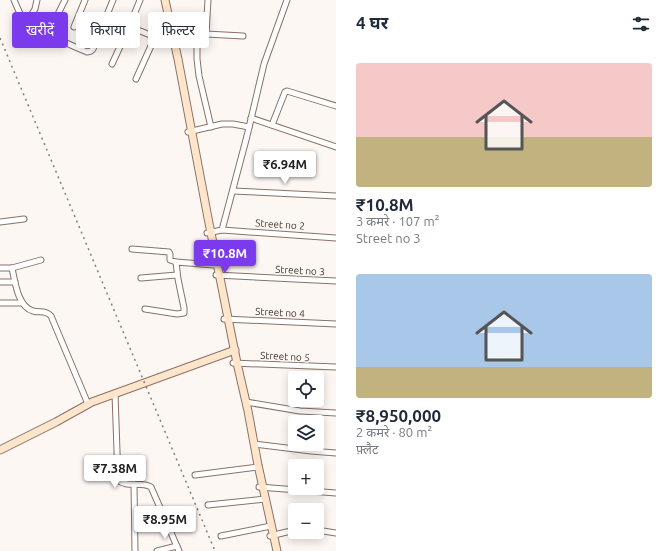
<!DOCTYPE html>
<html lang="hi">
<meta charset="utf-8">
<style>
body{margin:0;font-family:Ubuntu,"Noto Sans Devanagari",sans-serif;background:#f6f6f7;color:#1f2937;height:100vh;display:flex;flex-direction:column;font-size:15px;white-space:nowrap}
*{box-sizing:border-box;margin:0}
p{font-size:13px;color:#747a83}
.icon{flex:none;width:22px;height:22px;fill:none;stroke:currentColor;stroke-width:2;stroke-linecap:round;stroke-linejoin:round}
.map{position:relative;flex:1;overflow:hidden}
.side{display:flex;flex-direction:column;background:#fff;width:336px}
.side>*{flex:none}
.banner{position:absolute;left:12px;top:12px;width:264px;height:36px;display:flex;gap:8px}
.fabs{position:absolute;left:288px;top:371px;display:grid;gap:8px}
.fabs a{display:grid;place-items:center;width:36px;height:36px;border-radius:4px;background:#fff;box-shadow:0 2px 10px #0003;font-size:20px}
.price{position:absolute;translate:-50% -34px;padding:0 9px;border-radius:4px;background:#fff;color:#222;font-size:13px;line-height:26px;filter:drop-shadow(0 1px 2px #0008)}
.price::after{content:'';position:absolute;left:50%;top:24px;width:12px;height:9px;margin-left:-6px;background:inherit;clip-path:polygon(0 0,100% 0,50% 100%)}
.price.selected{background:#7c3aed;color:#fff}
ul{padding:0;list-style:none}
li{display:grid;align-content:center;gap:8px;height:212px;padding:0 20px}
li span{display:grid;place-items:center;height:124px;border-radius:4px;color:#555}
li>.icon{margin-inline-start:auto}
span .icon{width:72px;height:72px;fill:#fffc;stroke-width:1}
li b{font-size:17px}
h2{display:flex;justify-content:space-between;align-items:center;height:48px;padding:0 20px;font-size:17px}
.tag{padding:0 14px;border-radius:4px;background:#fff;box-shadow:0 2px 10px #0003;font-size:14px;line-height:36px}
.tag.selected{background:#7c3aed;color:#fff}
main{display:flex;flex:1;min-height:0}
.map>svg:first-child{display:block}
</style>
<main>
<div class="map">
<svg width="336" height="551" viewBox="0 0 336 551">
<rect width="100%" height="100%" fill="#fdf7f4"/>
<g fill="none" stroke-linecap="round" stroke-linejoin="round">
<g stroke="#897264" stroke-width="7">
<g id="street">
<path d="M14 0 28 32C33 36 39 32 45 29L49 32"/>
<polyline points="65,0 49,32 62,41 73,46 87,52 91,51 93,49 113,0"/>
<polyline points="106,17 155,37 172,35"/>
<polyline points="25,25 35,9 37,0"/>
<polyline points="74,27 85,0"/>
<polyline points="206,34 208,0"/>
<polyline points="197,35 197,59 199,76 211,127"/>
<polyline points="170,40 206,34 243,36"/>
<polyline points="112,64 129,27 140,0"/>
<polyline points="136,79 155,37"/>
<polyline points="251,118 336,147"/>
<polyline points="272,125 285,92 287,91 336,106"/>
<polyline points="188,132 222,124 233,124 249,127"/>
<polyline points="233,191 336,196"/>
<polyline points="0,222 24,219"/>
<polyline points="222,230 336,238"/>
<polyline points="207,233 222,230 247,136 264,64 287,0"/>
<polyline points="132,249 169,252 170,254 170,260 176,262"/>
<polyline points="0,268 12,268 41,260"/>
<path d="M12 268C15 282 18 307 33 311 40 313 46 310 51 316L88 404"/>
<polyline points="216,275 336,281"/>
<polyline points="141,278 177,275"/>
<polyline points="0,282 15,282"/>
<polyline points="0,303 22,303"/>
<polyline points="145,309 177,314 184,313 184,308 178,279 176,262 214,265"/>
<polyline points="224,319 336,324"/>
<polyline points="233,363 336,367"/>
<path d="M115 394 118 480C126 488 141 481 151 487L179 551"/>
<polyline points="246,402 300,411 336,413"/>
<polyline points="254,444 311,451 336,453"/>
<polyline points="195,475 258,467"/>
<polyline points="134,484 135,551"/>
<polyline points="259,487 336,493"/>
<polyline points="208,505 265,499"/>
<polyline points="145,523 164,518"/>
<polyline points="317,530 336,533"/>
<polyline points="221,536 271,526"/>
<polyline points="270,536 295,530"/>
<polyline points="157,551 177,546"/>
</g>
</g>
<g stroke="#897264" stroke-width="9">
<g id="secondary">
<polyline points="165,0 178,59 208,218 237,363 248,411 258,465 277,551"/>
<polyline points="0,450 56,422 92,402 235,350"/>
</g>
</g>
<use href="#street" stroke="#fff" stroke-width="5"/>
<use href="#secondary" stroke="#fee5cb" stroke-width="7"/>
<polyline stroke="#857c77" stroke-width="1.5" stroke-dasharray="2 4" stroke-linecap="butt" points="0,38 215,551"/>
</g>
<g text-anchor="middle" stroke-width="3" stroke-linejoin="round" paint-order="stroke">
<g font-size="10" fill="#3f352f" stroke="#fdf7f4">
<text transform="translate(280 224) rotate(4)" y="4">Street no 2</text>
<text transform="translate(300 270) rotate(3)" y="4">Street no 3</text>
<text transform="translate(280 312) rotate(3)" y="4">Street no 4</text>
<text transform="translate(285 356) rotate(3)" y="4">Street no 5</text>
</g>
</g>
</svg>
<div class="fabs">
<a><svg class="icon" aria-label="locate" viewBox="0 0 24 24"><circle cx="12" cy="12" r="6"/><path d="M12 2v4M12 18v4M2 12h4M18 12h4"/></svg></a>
<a><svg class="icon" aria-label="layers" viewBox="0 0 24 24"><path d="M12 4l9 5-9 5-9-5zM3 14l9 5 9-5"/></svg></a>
<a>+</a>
<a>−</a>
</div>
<b class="price" style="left:285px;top:185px">₹6.94M</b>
<b class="price selected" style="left:225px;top:274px">₹10.8M</b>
<b class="price" style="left:115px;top:489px">₹7.38M</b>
<b class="price" style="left:165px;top:540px">₹8.95M</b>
<div class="banner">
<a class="tag selected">खरीदें</a>
<a class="tag">किराया</a>
<a class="tag">फ़िल्टर</a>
</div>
</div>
<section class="side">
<h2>4 घर<svg class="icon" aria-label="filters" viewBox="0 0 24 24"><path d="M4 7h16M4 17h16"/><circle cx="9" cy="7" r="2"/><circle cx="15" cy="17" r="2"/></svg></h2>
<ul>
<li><span style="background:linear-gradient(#f6c9c9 60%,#c2b280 0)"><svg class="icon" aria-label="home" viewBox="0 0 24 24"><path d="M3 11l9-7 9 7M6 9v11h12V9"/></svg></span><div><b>₹10.8M</b><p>3 कमरे · 107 m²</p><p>Street no 3</p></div></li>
<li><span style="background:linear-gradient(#a9c7e8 75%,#c2b280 0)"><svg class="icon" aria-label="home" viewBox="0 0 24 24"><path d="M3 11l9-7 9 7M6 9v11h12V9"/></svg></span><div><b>₹8,950,000</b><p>2 कमरे · 80 m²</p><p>फ़्लैट</p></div></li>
</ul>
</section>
</main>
